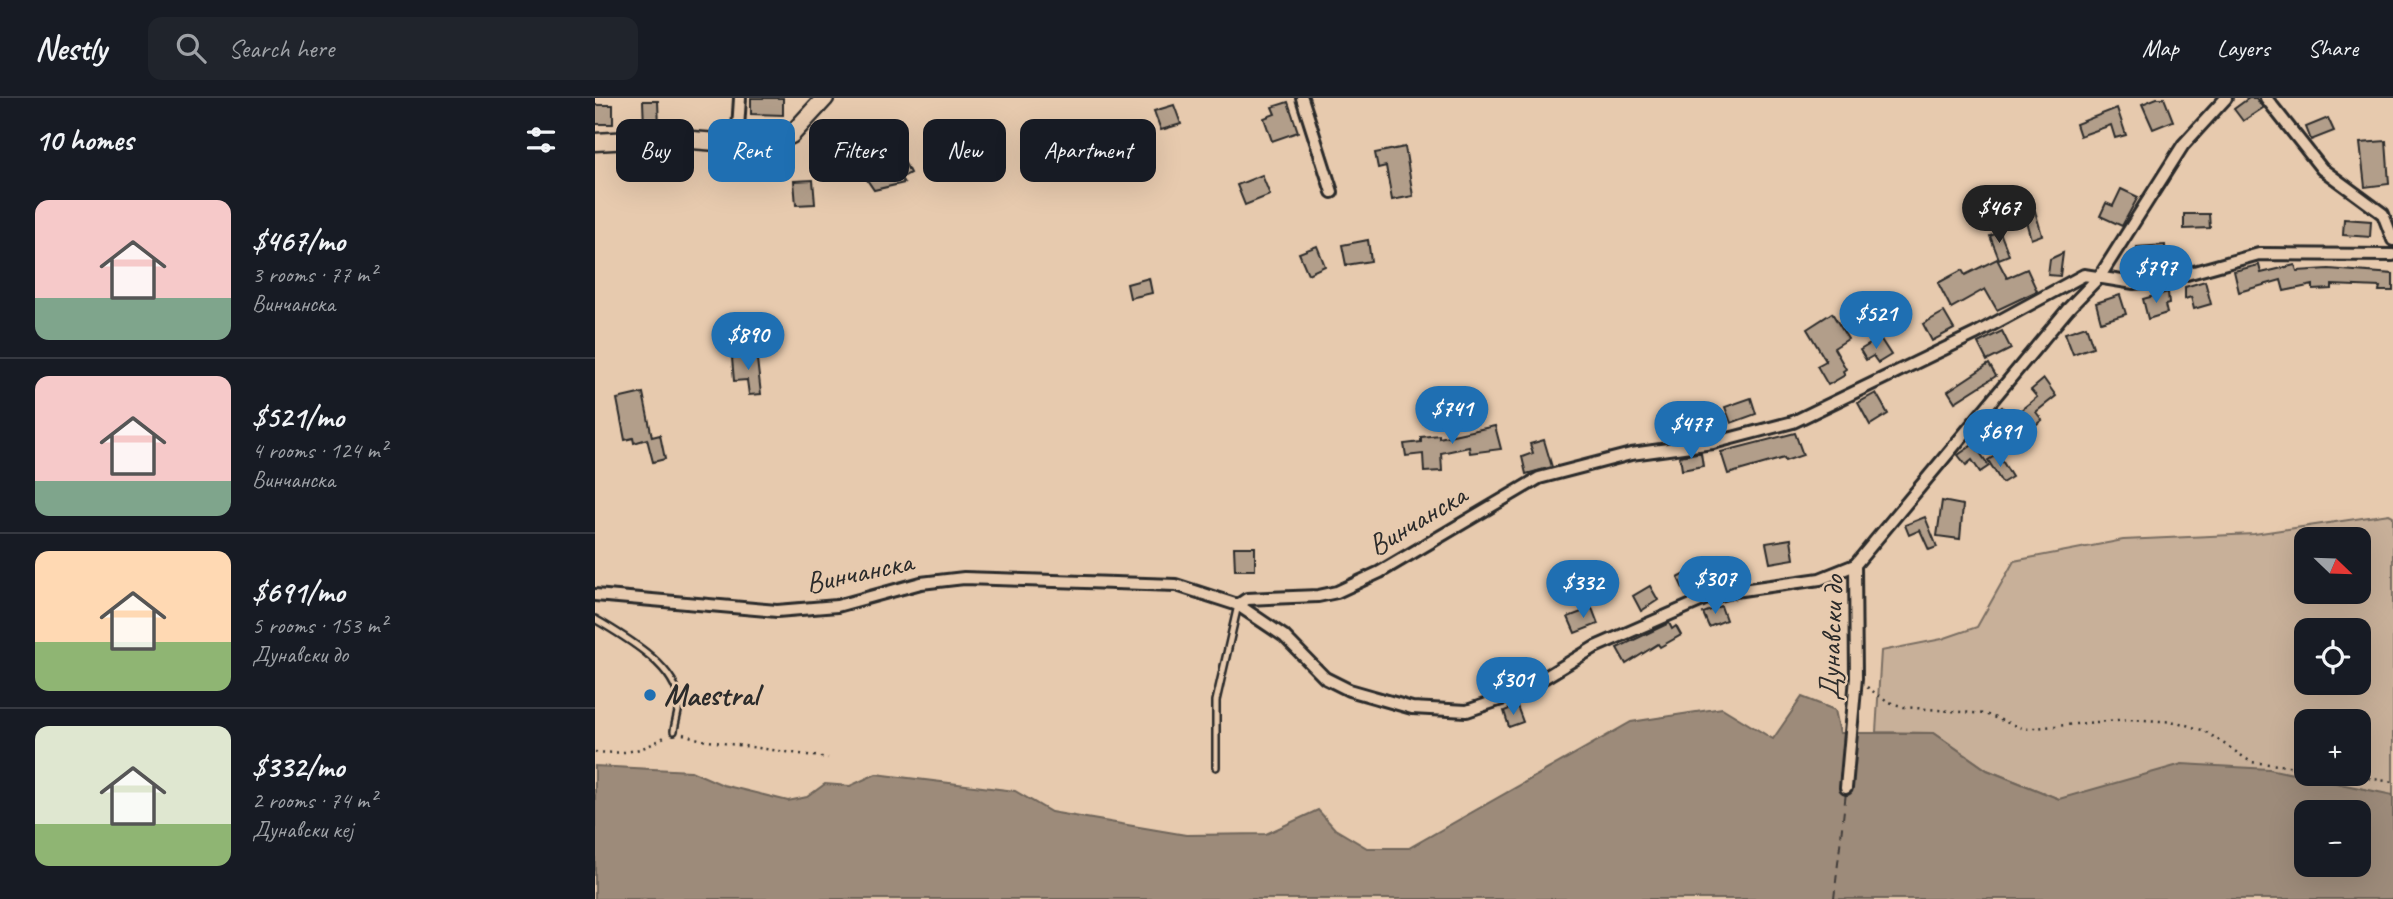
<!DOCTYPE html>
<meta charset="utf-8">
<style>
body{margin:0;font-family:Caveat,sans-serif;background:#20242c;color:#f1f3f6;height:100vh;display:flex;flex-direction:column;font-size:26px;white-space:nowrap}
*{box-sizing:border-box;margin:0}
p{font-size:23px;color:#9ea1a6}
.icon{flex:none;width:38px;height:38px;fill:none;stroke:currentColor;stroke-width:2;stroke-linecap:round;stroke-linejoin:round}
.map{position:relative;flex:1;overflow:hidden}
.panel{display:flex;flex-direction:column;background:#171b24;width:595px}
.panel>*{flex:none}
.top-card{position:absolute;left:21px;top:21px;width:665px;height:63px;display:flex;gap:14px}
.needle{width:46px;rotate:113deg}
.buttons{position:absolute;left:1699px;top:429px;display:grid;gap:14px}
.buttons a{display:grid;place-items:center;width:77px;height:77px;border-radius:14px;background:#171b24;box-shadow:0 7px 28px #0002;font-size:35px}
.price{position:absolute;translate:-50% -60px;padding:0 16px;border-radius:24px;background:#1f6fb2;color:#fff;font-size:23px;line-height:46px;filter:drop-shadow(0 2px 4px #0008)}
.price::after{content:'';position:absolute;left:50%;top:42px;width:21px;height:16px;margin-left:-10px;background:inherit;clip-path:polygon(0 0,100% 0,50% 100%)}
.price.current{background:#222;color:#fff}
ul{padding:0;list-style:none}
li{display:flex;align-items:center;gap:21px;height:175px;padding:0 35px}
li+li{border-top:2px solid #363941}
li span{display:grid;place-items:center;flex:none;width:196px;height:140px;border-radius:14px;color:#555}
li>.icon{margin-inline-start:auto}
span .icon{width:84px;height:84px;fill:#fffc;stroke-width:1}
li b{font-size:30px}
h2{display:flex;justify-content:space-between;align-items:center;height:84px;padding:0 35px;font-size:30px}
.tag{padding:0 24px;border-radius:14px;background:#171b24;box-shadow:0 7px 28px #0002;font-size:24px;line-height:63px}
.tag.current{background:#1f6fb2;color:#fff}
header{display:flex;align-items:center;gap:42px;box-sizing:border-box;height:98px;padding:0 35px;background:#171b24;border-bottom:2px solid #363941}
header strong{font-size:33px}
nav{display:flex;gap:38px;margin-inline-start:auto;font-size:24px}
.search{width:490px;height:63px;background:#20242c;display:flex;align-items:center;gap:18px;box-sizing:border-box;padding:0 24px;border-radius:14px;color:#9ea1a6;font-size:26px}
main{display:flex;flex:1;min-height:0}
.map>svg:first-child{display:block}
</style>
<header>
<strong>Nestly</strong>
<div class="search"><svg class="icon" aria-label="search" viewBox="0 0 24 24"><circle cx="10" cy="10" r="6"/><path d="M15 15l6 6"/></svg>Search here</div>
<nav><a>Map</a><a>Layers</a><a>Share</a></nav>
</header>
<main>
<section class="panel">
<h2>10 homes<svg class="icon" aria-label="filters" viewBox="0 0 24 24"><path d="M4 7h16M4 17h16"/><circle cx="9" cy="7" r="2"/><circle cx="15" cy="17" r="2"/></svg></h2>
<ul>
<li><span style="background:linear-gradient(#f6c9c9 70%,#7fa58c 0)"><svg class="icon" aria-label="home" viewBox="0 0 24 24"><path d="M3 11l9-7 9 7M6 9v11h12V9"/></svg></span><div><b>$467/mo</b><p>3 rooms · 77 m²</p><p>Винчанска</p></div></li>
<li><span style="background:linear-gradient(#f6c9c9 75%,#7fa58c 0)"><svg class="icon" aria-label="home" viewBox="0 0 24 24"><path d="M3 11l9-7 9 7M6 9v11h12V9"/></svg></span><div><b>$521/mo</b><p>4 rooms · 124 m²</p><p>Винчанска</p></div></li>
<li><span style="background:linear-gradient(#ffd9b3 65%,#8fb573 0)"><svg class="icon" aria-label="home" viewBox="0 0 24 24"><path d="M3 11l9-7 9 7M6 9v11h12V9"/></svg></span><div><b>$691/mo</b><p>5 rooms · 153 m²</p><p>Дунавски до</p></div></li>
<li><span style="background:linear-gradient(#dfe7d0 70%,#8fb573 0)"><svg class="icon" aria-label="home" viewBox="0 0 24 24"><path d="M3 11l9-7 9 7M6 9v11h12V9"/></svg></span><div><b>$332/mo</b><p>2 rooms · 74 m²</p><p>Дунавски кеј</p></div></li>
</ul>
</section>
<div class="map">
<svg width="1798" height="801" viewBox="0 0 1798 801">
<rect width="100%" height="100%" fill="#e7caae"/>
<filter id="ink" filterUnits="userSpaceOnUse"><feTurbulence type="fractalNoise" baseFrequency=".0143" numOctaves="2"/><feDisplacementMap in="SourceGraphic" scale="14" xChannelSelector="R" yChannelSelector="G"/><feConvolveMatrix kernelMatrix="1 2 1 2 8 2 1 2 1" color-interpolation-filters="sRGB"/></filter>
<g filter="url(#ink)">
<path fill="#c8b099" stroke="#7a6e62" stroke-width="2" fill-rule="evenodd" d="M1794 416 1798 418V697L1464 701 1392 672 1339 635 1281 634 1286 553 1347 541 1382 529 1419 463 1528 442 1659 436ZM1712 441H1764V494H1712ZM1712 532H1764V584H1712ZM1712 623H1764V676H1712Z"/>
<path fill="#9d8b7a" stroke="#6f655a" stroke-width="2" fill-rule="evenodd" d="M1207 599 1240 612 1245 635H1339L1392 672 1464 701 1587 666 1674 671 1798 697V801H0V668L96 673 128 687 193 703 212 699 230 686 255 688 281 676 420 693 456 714 591 737 671 736 723 712 740 731 772 750H814L1036 624 1127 610 1178 641ZM1712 714H1764V766H1712Z"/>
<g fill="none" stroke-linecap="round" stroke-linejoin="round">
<polyline stroke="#423e3b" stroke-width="2" stroke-dasharray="9 7" stroke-linecap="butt" points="1239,801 1251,694"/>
</g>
<g fill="#b29e8a" stroke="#2b2b2b" stroke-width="2">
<polygon points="156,0 188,0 188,17 156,16"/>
<polygon points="1562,0 1569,0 1578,23 1558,31 1547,6"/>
<polygon points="1654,0 1661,0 1668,10 1648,23 1639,11"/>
<polygon points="48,3 63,3 64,29 49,29"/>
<polygon points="693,4 703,34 677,43 669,20 680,16 677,9"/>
<rect x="0" y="7" width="18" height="19"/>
<polygon points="579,7 586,26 566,32 559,13"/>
<polygon points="1522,10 1531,37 1520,40 1516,27 1485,38 1481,26"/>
<polygon points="1733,20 1739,33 1716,42 1711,29"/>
<polygon points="488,30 494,54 478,58 472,34"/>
<polygon points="1791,43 1794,86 1770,89 1765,45"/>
<polygon points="550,44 556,63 537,69 531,50"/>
<polygon points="278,49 286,62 304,53 315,75 306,80 309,85 279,92 258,61"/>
<polygon points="810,49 818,98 797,102 791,68 783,70 780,55"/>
<polygon points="667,77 675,97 650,107 642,87"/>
<polygon points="218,82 220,106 201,107 199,83"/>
<polygon points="1526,91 1543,99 1527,128 1505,118 1511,105 1518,108"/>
<polygon points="1440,113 1447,137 1436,141 1429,116"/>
<polygon points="1589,116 1614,116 1615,130 1589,131"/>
<polygon points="1749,121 1776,123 1775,139 1748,137"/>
<polygon points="1405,134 1414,157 1404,161 1395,138"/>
<polygon points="773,142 776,163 751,167 747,147"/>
<polygon points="1570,147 1571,167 1544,169 1542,149"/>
<polygon points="722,148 730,168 713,176 704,155"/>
<polygon points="1468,155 1465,178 1453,177 1455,161"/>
<polygon points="1402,161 1412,180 1432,171 1442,193 1402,212 1390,191 1356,210 1343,185 1367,172 1370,177"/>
<polygon points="1664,167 1666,175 1700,167 1702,173 1734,171 1798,176 1798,193 1784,193 1785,189 1737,187 1737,191 1718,192 1718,187 1689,193 1686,182 1644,194 1639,173"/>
<polygon points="554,180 557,195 535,200 532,186"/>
<polygon points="1610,183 1616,206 1599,211 1596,199 1590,201 1590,189"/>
<polygon points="1573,194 1574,206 1570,207 1572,215 1553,221 1548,201"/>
<polygon points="1525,197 1531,216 1506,224 1501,205"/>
<polygon points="1349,214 1359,231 1337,243 1328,226"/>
<polygon points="1237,215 1253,241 1239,250 1251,271 1248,273 1250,277 1233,287 1222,268 1231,263 1212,231"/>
<polygon points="1491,228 1498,249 1478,256 1470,235"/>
<polygon points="1407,233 1416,251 1392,263 1383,245"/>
<polygon points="1285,240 1296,257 1283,265 1278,258 1271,262 1265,252"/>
<polygon points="161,253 166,296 154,297 152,282 139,283 137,260"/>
<polygon points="1394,266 1401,278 1360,304 1353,293"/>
<polygon points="1449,281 1461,298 1441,314 1447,322 1434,332 1428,324 1411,338 1395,319 1407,309 1416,320 1442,299 1436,292"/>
<polygon points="48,295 57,339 65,337 70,361 58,364 52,341 39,345 38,340 30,342 22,301"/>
<polygon points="1281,295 1293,316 1275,327 1263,305"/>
<polygon points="1156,300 1161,316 1136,325 1130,309"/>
<polygon points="900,328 906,351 875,355 874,349 846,355 847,373 829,374 828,356 811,358 809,346 826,344 826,339 844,337 844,340"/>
<polygon points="1200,335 1208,357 1190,363 1189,360 1133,376 1126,354"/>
<polygon points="949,342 957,369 931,376 927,359 938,355 935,346"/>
<polygon points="1379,346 1394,368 1385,374 1377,362 1371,367 1363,357"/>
<polygon points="1102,355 1106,355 1108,368 1087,372 1085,358"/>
<polygon points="1403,356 1417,379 1407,385 1393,362"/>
<polygon points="1347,403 1368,407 1365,441 1342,438"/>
<polygon points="1330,419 1342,449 1334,452 1325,432 1314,437 1310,427"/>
<polygon points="1196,441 1199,461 1175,465 1171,445"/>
<polygon points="639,449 660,449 660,472 640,472"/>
<polygon points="1124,458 1134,477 1091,497 1083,480"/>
<polygon points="1055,488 1063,502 1046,513 1038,498"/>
<polygon points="1126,508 1131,522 1114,529 1108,515"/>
<polygon points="997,510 1003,526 980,535 973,519"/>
<polygon points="1074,525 1077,531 1081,528 1086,537 1065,549 1063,546 1031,566 1022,550"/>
<polygon points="922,608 928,624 914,629 909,613"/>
</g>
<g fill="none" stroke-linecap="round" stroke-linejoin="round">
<g stroke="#2b2b2b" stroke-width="10">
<g id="lane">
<path d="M0 521C28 538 83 568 84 605 84 614 80 624 79 633"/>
<polyline points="621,669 621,603 643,507"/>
</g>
</g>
<g stroke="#2b2b2b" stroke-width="16">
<g id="street">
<polyline points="707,0 737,94"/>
<polyline points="1671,0 1727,71 1788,116 1798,142"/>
<polyline points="142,46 145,0"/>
<polyline points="0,497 182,513 242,508 326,485 369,480 581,487 643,507 689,538 730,580 754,592 817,610 872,613 924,595 1000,549 1110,501 1140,493 1225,481 1260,467"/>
<polyline points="643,507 652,501 723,498 742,494 785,474 944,380 1036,356 1118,345 1198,324 1380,236 1489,177 1539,185 1570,182 1664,156 1798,157"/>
<polyline points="1251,690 1261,580 1260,467 1473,211 1505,178 1588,47 1631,0"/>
</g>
</g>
<g stroke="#2b2b2b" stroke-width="21">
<polyline id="secondary" points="0,44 72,40 172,48 196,37 230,0"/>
</g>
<g stroke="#2b2b2b" stroke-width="2.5" stroke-dasharray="2 5" stroke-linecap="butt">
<polyline points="1272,589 1291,603 1309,609 1390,616 1429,631 1533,621 1582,624 1610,633 1656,664 1712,670"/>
<polyline points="88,636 107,642 233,660"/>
<path d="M0 654C29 656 48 654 72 637"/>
<polyline points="1746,676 1798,684"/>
</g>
<use href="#lane" stroke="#e7caae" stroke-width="5"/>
<use href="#street" stroke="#e7caae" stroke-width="10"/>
<use href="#secondary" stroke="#e7caae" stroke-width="16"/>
</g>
</g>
<circle fill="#1f6fb2" stroke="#e7caae" stroke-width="2.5" cx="55" cy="597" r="7"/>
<g text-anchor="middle" stroke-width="5" stroke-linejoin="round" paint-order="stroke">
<g font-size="30" fill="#2b2b2b" stroke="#e7caae">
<text transform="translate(822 422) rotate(-31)" y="10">Винчанска</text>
<text transform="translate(264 474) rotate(-12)" y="10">Винчанска</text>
<text transform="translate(1236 540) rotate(-88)" y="10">Дунавски до</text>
</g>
<g font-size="30" font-weight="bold" fill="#2b2b2b" stroke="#e7caae" text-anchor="start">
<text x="69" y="607">Maestral</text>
</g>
</g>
</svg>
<div class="buttons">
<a><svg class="needle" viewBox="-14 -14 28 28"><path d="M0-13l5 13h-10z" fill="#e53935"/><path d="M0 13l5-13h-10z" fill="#9ea1a6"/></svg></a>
<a><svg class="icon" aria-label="locate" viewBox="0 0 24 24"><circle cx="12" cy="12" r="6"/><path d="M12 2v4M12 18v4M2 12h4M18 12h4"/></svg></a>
<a>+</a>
<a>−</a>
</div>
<b class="price current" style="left:1404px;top:147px">$467</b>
<b class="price" style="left:1561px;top:207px">$797</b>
<b class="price" style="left:1281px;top:253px">$521</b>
<b class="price" style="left:153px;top:274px">$890</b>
<b class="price" style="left:857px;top:348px">$741</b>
<b class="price" style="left:1096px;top:363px">$477</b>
<b class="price" style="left:1405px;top:371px">$691</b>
<b class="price" style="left:1120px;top:518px">$307</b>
<b class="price" style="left:988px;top:522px">$332</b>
<b class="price" style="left:918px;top:619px">$301</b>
<div class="top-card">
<a class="tag">Buy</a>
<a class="tag current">Rent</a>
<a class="tag">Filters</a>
<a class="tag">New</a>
<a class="tag">Apartment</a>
</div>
</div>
</main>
